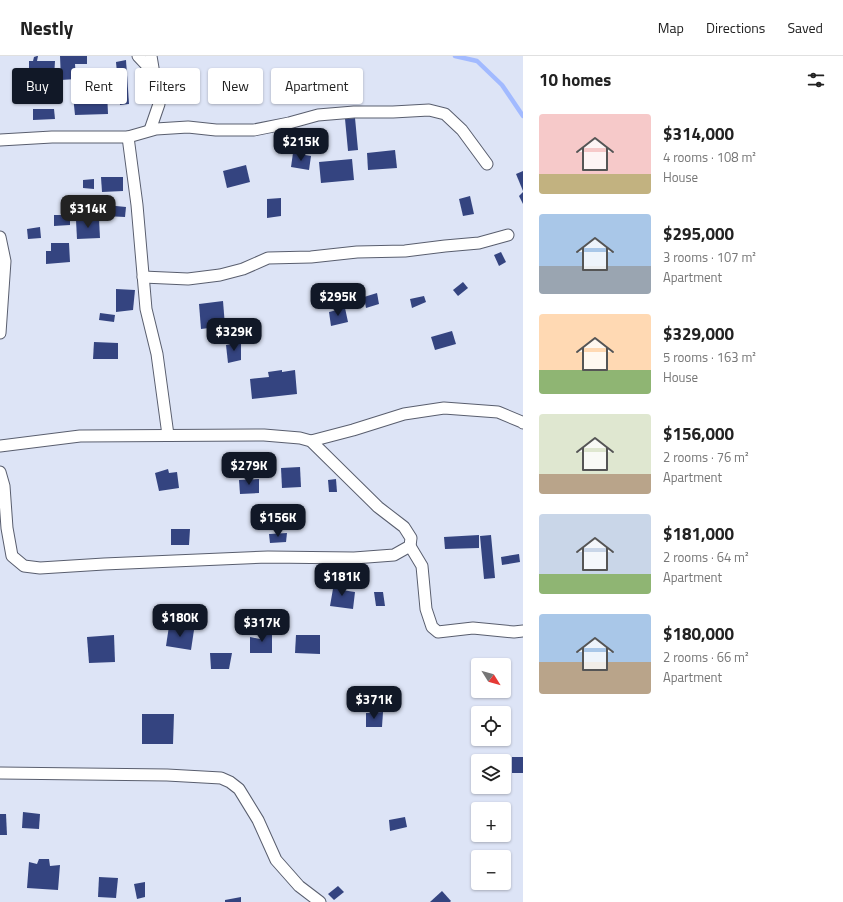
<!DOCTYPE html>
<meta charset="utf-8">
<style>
body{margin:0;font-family:"Titillium Web",sans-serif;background:#f6f6f6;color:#222;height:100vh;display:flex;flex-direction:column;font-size:15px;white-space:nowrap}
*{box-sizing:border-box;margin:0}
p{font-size:13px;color:#767676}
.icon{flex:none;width:22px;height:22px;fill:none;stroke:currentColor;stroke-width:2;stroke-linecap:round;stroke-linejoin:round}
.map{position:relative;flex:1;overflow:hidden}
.panel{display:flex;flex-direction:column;background:#fff;width:320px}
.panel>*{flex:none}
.guide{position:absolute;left:12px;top:12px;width:380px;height:36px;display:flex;gap:8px}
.needle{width:26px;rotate:127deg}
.controls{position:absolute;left:471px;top:602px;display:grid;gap:8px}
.controls a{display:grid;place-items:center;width:40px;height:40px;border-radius:4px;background:#fff;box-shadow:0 1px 3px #0004;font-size:20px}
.price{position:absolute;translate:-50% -34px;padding:0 9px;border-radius:8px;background:#111827;color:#fff;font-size:13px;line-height:26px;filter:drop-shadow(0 1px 2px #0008)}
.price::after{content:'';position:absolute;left:50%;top:24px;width:12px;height:9px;margin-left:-6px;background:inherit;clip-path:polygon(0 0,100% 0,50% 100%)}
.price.on{background:#222;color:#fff}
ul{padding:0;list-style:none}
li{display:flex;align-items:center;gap:12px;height:100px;padding:0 16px}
li span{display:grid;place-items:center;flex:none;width:112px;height:80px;border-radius:4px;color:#555}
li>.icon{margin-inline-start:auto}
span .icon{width:48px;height:48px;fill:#fffc;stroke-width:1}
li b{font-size:17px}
h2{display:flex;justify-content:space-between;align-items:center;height:48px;padding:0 16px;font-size:17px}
.pill{padding:0 14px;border-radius:4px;background:#fff;box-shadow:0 1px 3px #0004;font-size:14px;line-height:36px}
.pill.on{background:#111827;color:#fff}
header{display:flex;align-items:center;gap:24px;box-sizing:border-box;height:56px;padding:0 20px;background:#fff;border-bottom:1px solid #e0e0e0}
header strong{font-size:19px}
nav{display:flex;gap:22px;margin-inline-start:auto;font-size:14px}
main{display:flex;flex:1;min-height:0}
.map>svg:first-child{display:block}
</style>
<header>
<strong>Nestly</strong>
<nav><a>Map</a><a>Directions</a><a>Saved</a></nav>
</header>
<main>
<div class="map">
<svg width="523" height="846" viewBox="0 0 523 846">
<rect width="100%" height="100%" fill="#dde4f6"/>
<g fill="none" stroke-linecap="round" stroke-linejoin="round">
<polyline stroke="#a2baff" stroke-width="4.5" points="455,0 477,5 502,29 523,60"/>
</g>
<g fill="#344480">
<polygon points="37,0 38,0 37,5 55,5 54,22 29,22 29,5 33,5 34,1"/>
<polygon points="60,0 87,0 87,8 75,8 76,23 61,24"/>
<polygon points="126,4 129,48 120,49 116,6"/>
<polygon points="106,12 108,58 75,59 72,30 79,29 79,13"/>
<polygon points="232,12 235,41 214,43 212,14"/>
<polygon points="33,53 54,53 55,63 33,64"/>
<polygon points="355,62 358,94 348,95 345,63"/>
<polygon points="321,74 322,88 314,89 313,75"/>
<polygon points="395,94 397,112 368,114 367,97"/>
<polygon points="293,97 311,100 309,114 291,111"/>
<polygon points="352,103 354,124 321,127 319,106"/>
<polygon points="246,109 250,126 227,132 223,115"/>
<polygon points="523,115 523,135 516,118"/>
<polygon points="101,121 123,121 123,135 102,136"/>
<polygon points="94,123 94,133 83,132 83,124"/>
<polygon points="523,136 523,148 519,140"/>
<polygon points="470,140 474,158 463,160 459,143"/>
<polygon points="281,142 281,160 267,162 267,143"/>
<polygon points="106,149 126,151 125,161 105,160"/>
<polygon points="54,159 70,159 70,169 54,170"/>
<polygon points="99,163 100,182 77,183 76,164"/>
<polygon points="40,171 41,182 28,183 27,173"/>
<polygon points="51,187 69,187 70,206 46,208 46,195 51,195"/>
<polygon points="501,196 506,206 499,210 494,199"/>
<polygon points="463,226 468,232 458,240 453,234"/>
<polygon points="116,233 135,234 133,254 116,256"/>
<polygon points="377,237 379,248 366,252 364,241"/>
<polygon points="424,240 426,246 412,252 410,243"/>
<polygon points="223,245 225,270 201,273 199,248"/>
<polygon points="345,252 348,266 331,270 329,256"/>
<polygon points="100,257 115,259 114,266 99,264"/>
<polygon points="452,275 456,288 435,294 431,281"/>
<polygon points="94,286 118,287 118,303 93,303"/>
<polygon points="241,286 241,304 228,307 226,289"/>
<polygon points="282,314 282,316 295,314 297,338 252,343 250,323 269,321 268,316"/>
<polygon points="300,411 301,431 282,432 281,412"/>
<polygon points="168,413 169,417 177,416 179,432 159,435 155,417"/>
<polygon points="259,423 259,437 240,438 239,424"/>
<polygon points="336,423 337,436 329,436 328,424"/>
<polygon points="171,473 190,473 189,489 171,489"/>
<polygon points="287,477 286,486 270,487 269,478"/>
<polygon points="479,479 479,492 445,493 444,481"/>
<polygon points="491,479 495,522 484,523 480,480"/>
<polygon points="519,498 520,506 502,509 501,501"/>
<polygon points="334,527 344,528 342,534 355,536 353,553 330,550"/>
<polygon points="374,536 383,536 385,550 376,550"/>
<polygon points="169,570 194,574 191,594 166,590"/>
<polygon points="260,574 272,575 272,597 250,597 250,581 260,583"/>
<polygon points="114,579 115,606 89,607 87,581"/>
<polygon points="296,579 320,579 320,598 295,597"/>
<polygon points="210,597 232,597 229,613 211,613"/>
<polygon points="383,656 382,671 366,671 366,657"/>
<polygon points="142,658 174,658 173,688 142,688"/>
<rect x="512" y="701" width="11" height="16"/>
<polygon points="23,756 40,758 39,773 22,772"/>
<polygon points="0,758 6,758 7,779 0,779"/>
<polygon points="405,761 407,771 390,775 389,764"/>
<polygon points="39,803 49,803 50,810 60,809 58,834 27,832 29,806 37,808"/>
<polygon points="99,821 118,822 116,842 98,841"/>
<polygon points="145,826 145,841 137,843 134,828"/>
<polygon points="338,830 344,836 334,844 328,838"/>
<polygon points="442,835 451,845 450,846 430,846"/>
<polygon points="241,841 241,846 225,846 225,844"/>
</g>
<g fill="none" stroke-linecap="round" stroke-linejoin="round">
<g stroke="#595e6e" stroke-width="13">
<g id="street">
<polyline points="138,0 154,17"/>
<polyline points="150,74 159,48 151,0"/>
<polyline points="128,81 137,149 146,253 157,298 168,379"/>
<polyline points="0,84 52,81 128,81 156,73 188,71 216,74 254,74 289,67 318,59 354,56 393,56 429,54 445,58 462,74 487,108"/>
<polyline points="0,181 5,205 0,277"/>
<polyline points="143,221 188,223 220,219 243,213 268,202 311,201 357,196 405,195 445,190 479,187 508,179"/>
<polyline points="311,385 353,374 404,358 444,352 498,356 522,366 523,367"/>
<polyline points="0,390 80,380 264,379 300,382 311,385 378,451 404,471 411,482 410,490 394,499 354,502 268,501 104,508 40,512 24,510 12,500 7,472 4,430 0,416"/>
<polyline points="410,490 422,510 426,553 432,571 438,576 473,572 514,576 523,575"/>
<polyline points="0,717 167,719 221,722 230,726 239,733 258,764 276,804 299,830 320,846"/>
</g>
</g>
<use href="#street" stroke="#fff" stroke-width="11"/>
</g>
</svg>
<div class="controls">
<a><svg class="needle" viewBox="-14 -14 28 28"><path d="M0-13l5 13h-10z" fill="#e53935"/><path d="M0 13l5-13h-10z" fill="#767676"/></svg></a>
<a><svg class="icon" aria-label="locate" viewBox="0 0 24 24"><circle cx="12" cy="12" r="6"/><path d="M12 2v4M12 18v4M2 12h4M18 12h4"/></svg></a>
<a><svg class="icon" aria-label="layers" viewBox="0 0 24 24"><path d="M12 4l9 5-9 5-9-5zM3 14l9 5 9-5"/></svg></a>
<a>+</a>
<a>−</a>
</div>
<b class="price" style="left:301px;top:106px">$215K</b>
<b class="price on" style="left:88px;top:173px">$314K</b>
<b class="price" style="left:338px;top:261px">$295K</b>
<b class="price" style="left:234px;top:296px">$329K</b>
<b class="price" style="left:249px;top:430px">$279K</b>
<b class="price" style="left:278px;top:482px">$156K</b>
<b class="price" style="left:342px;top:541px">$181K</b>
<b class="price" style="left:180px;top:582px">$180K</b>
<b class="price" style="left:262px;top:587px">$317K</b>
<b class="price" style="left:374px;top:664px">$371K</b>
<div class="guide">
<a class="pill on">Buy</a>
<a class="pill">Rent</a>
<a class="pill">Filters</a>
<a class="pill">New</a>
<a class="pill">Apartment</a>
</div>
</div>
<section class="panel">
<h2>10 homes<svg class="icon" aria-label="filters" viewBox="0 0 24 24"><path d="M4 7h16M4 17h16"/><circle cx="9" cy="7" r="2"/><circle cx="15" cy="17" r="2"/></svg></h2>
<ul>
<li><span style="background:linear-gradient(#f6c9c9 75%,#c2b280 0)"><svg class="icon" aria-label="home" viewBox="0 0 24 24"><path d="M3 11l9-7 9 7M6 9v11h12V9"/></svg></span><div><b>$314,000</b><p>4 rooms · 108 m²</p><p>House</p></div></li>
<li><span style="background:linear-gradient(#a9c7e8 65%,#9aa5b1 0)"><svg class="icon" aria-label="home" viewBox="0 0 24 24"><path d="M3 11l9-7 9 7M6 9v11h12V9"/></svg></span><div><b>$295,000</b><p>3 rooms · 107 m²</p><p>Apartment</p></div></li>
<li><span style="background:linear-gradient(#ffd9b3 70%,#8fb573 0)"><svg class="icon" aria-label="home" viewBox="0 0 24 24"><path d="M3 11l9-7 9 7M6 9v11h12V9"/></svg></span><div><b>$329,000</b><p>5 rooms · 163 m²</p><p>House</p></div></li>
<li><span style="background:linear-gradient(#dfe7d0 75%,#b9a48a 0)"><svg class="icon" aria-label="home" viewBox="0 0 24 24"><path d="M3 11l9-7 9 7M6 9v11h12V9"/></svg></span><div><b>$156,000</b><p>2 rooms · 76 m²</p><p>Apartment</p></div></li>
<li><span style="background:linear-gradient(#c9d6e8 75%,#8fb573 0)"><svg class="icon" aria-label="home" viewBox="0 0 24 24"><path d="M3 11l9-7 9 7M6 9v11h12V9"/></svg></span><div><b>$181,000</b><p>2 rooms · 64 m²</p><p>Apartment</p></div></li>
<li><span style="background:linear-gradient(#a9c7e8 60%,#b9a48a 0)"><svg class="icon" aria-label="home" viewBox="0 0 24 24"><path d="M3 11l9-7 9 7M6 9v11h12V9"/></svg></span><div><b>$180,000</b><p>2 rooms · 66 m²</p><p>Apartment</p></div></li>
</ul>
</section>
</main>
